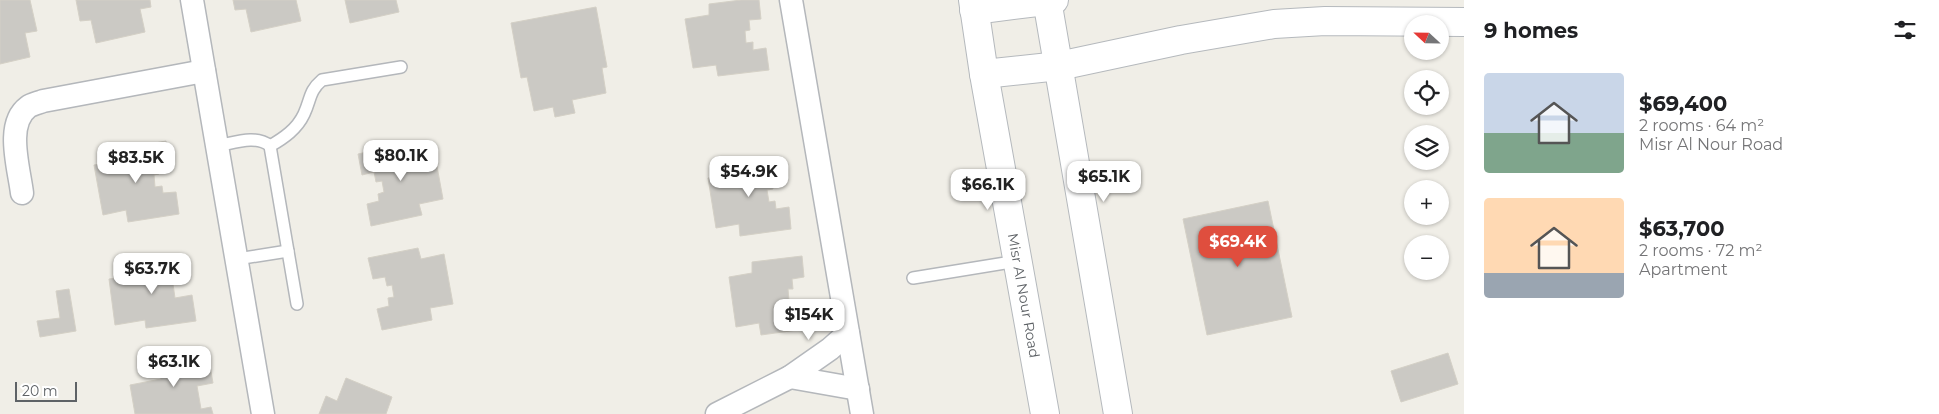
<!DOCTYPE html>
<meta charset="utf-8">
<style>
body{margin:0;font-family:Montserrat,sans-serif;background:#f2f2f2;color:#202124;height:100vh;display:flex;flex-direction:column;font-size:19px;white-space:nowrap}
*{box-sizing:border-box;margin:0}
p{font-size:16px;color:#757577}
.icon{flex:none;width:28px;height:28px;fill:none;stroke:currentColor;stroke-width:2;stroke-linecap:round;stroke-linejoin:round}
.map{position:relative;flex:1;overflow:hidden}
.drawer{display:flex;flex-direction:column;background:#fff;width:475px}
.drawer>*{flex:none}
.needle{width:32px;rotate:292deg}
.controls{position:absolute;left:1404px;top:15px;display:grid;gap:10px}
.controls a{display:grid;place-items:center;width:45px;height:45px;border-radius:50%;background:#fff;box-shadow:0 1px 4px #0004;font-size:25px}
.scale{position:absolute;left:15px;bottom:12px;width:62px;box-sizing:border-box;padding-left:5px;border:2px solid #5e6266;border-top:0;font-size:14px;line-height:18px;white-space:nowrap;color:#5e6266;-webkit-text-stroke:4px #fff;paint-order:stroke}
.price{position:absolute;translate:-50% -42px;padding:0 11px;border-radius:10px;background:#fff;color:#222;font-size:16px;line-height:32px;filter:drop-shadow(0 1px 2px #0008)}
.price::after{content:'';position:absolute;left:50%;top:30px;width:15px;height:11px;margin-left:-8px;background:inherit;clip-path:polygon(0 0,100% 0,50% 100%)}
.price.on{background:#df4e3e;color:#fff}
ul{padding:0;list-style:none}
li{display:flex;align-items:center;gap:15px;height:125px;padding:0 20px}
li span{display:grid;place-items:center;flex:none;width:140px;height:100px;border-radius:5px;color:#555}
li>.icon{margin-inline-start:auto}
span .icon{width:60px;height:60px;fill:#fffc;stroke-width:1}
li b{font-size:21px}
h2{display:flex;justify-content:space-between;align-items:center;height:60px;padding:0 20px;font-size:21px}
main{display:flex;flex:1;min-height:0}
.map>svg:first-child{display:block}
</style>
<main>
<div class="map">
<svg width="1464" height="414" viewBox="0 0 1464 414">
<rect width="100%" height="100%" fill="#f0eee7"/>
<g fill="#cbc9c4" stroke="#d4d0c6">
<polygon points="0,0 30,0 37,31 25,33 30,57 0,64"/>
<polygon points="76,0 150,0 151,7 140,9 145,32 96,43 91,20 80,21"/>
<polygon points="233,0 296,0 301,21 251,32 246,9 235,10"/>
<polygon points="345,0 396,0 399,12 350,23"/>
<polygon points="741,0 759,0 761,19 749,20 750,30 745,31 746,43 753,42 753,50 766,48 769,70 718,76 716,65 693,68 685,19 709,15 709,4"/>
<polygon points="596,7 607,67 602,68 606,93 572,100 575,113 555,117 553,107 534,111 527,77 521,78 511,23"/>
<polygon points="166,141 170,163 157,165 159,174 154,175 155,187 162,186 163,193 176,192 179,214 128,222 126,210 103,215 94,165 117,161 117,150"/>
<polygon points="407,143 410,154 434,150 443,199 419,204 422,215 371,226 367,204 379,201 378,194 384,192 382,181 376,182 374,172 362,175 358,154"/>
<polygon points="782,157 784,178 772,180 773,189 767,190 769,202 775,201 776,209 789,207 791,229 740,236 739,224 716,228 708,178 732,174 731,163"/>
<polygon points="1268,201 1292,317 1207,335 1183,219"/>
<polygon points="418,248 421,259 444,254 453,304 430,308 432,320 382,330 377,309 389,306 388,298 394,297 392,285 387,286 385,277 373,279 368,258"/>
<polygon points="183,255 186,275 172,277 175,298 192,295 196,321 146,328 145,320 115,325 109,279 136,275 134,262"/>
<polygon points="802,256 804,277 792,279 793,289 788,289 789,301 795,300 797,308 809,306 812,328 761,335 759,323 736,327 729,277 752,273 752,262"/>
<polygon points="69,289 76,331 40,337 37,321 60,318 56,291"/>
<polygon points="1448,353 1458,384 1401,402 1391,371"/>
<polygon points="208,354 213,383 197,386 201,409 211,407 213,414 135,414 130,385 161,379 158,363"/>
<polygon points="346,378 392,397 386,414 319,414 326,396 337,401"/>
</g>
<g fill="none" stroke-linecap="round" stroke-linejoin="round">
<g stroke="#b4b7bb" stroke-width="14">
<g id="lane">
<path d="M217 146C234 143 256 134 270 146L297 304"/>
<path d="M270 146C284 138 297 129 304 114 311 99 309 91 322 80L401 67"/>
<polyline points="237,259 288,251"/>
<polyline points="913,278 1018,261"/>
</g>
</g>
<g stroke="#b4b7bb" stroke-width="25">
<g id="street">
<polyline points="192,0 263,414"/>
<polyline points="791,0 862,414"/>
<path d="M22 193C19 168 5 124 28 107 32 104 38 103 43 101L204 71"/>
<polyline points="790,377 858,389"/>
<polyline points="717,414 790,377 830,349 848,333"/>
</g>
</g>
<g stroke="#b5b9bd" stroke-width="30">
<g id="secondary">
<path id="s1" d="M973 0 984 74 1045 414"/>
<polyline points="1047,0 1118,414"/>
<polyline points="974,10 1054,0"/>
<polyline points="984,74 1059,66 1181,40 1274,24 1325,21 1464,22"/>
</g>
</g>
<use href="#lane" stroke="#fff" stroke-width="11"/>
<use href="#street" stroke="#fff" stroke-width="22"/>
<use href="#secondary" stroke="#fff" stroke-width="28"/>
</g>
<g text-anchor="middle" stroke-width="4" stroke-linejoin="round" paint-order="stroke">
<g font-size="14" fill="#5e6266" stroke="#fff">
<text dy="5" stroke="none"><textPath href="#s1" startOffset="300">Misr Al Nour Road</textPath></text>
</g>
</g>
</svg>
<div class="controls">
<a><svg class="needle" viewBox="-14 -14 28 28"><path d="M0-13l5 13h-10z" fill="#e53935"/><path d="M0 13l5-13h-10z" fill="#757577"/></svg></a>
<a><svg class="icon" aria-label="locate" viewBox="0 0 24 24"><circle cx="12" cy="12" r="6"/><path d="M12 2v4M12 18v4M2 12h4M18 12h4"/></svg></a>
<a><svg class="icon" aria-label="layers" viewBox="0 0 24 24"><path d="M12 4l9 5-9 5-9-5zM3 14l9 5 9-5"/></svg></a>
<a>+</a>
<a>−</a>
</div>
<div class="scale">20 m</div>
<b class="price" style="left:401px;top:182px">$80.1K</b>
<b class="price" style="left:136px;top:184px">$83.5K</b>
<b class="price" style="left:749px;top:198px">$54.9K</b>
<b class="price" style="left:1104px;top:203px">$65.1K</b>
<b class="price" style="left:988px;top:211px">$66.1K</b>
<b class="price on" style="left:1238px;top:268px">$69.4K</b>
<b class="price" style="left:152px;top:295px">$63.7K</b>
<b class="price" style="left:809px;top:341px">$154K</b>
<b class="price" style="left:174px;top:388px">$63.1K</b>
</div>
<section class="drawer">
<h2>9 homes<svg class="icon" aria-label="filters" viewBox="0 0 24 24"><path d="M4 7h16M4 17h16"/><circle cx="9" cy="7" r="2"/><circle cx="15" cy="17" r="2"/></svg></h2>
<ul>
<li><span style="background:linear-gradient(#c9d6e8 60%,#7fa58c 0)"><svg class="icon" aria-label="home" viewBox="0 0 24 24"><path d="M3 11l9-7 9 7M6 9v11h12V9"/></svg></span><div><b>$69,400</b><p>2 rooms · 64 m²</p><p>Misr Al Nour Road</p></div></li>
<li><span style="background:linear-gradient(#ffd9b3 75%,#9aa5b1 0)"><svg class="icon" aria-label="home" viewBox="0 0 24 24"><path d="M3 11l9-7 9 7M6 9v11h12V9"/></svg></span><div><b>$63,700</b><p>2 rooms · 72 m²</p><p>Apartment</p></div></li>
</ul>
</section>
</main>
